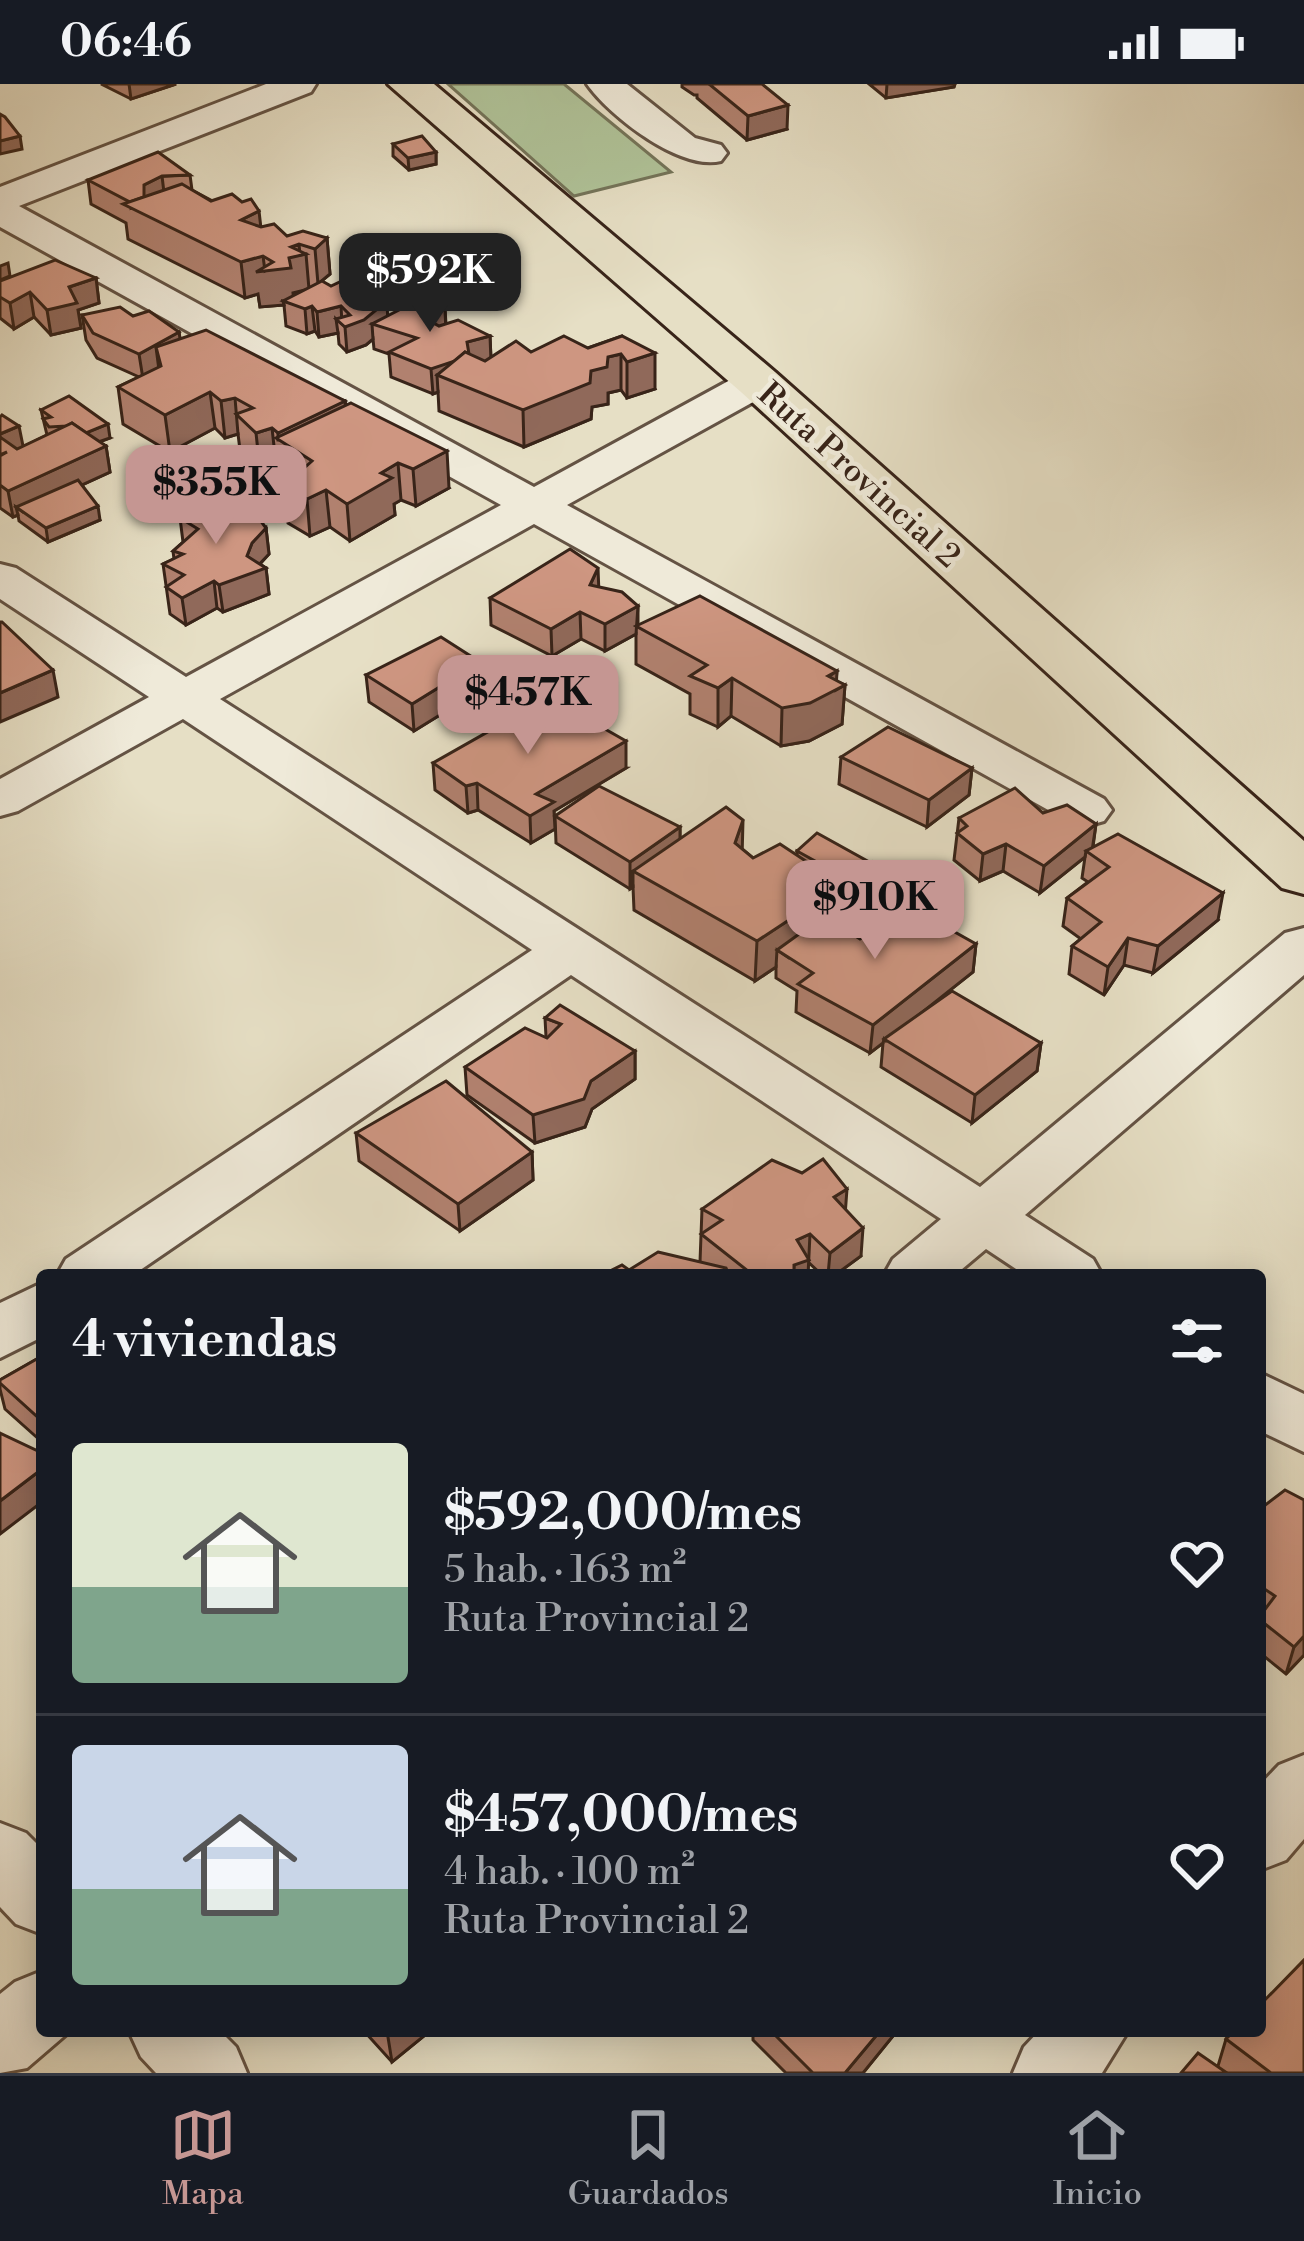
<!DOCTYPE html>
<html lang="es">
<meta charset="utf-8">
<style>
body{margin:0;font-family:"Libre Bodoni",serif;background:#20242c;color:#f1f3f6;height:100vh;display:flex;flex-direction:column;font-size:45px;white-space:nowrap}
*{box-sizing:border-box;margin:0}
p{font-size:39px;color:#9ea1a6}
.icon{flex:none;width:66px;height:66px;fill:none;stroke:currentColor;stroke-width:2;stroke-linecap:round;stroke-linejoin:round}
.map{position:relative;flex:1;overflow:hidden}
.side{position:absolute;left:36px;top:1185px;width:1230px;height:768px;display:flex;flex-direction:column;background:#171b24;border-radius:12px;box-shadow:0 6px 30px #0003}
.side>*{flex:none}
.price{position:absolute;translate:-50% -102px;padding:0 27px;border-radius:24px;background:#c59692;color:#111;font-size:39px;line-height:78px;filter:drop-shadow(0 3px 6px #0008)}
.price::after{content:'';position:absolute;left:50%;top:72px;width:36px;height:27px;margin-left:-18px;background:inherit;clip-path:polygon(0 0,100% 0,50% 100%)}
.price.current{background:#222;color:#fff}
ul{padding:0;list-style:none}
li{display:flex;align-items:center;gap:36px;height:300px;padding:0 36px}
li+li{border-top:3px solid #363941}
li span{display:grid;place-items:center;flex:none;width:336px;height:240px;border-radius:12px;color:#555}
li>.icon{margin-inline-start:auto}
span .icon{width:144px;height:144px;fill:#fffc;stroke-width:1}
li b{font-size:51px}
h2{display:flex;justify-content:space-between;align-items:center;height:144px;padding:0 36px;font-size:51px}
.status{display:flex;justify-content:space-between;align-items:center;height:84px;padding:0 60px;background:#171b24;direction:ltr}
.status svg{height:33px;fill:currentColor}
.tab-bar{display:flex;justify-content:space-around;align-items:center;height:168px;border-top:3px solid #363941;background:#171b24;font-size:33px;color:#9ea1a6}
.tab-bar a{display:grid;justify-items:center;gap:6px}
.tab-bar .current{color:#c59692}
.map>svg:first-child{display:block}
</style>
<div class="status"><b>06:46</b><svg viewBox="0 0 49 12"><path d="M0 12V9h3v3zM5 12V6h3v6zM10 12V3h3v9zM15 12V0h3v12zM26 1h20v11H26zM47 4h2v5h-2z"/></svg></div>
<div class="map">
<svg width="1304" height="1989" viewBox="0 0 1304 1989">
<rect width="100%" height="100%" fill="#e6dfc5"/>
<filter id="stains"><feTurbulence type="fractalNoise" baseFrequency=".00167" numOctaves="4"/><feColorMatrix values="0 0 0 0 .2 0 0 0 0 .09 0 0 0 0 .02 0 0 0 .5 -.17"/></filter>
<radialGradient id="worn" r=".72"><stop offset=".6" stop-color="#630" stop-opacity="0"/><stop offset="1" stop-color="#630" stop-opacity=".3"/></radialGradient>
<polygon fill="#b0c399" stroke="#747459" stroke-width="3" points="448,0 564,0 671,88 574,112"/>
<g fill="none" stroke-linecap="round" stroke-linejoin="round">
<g stroke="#645344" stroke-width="6">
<g id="minor">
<polygon points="266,0 316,0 311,8 19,122 534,403 743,289 758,285 773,289 779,298 773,307 567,421 1104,715 1112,726 1104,737 1086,742 1068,737 534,440 220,615 980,1103 1285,849 1304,844 1304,891 1025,1131 1093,1175 1102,1191 1025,1191 986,1165 955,1191 884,1191 893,1175 941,1135 571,891 133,1191 57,1191 66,1175 532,866 183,635 18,727 0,732 0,695 149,613 0,515 0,480 16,484 186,593 501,421 0,143 0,103"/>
<path d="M587 0H627L695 54 721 61 727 69 721 77C681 87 610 33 587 0Z"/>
<polygon points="42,1199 42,1253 0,1274 0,1219"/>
<polygon points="1260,1289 1304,1310 1304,1368 1260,1347"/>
<polygon points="1304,1671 1304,1755 1286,1776 1260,1786 1260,1701 1279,1681"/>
<polygon points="0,1739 26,1749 42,1765 42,1850 16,1840 0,1823"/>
<polygon points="42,1887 42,1947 70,1947 27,1984 0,1989 0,1910 15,1898"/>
<polygon points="129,1947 220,1947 236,1963 247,1989 156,1989 141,1973"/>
<polygon points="1039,1947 1128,1947 1102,1989 1013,1989 1024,1963"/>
</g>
</g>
<g stroke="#382419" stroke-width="6">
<polygon id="primary" points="388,0 434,0 775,288 1304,757 1304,810 1282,804 741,308"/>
</g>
<use href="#minor" fill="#efead9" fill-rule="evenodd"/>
<use href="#primary" fill="#e6dfc5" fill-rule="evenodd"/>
</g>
<g fill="#b1816f" stroke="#382419" stroke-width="3">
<polygon points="101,0 176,0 131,15"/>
<polygon points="682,0 762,0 787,45 747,56 697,14 697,11 694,11 682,3"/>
<polygon points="869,0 955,0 954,3 886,14"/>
<polygon points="393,60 436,68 436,80 409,86 393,72"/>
<polygon points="190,91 192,106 261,143 287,152 327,154 330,190 320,198 388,232 445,225 446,240 490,252 491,274 531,268 588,264 622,252 655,305 627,314 621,306 608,309 608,320 592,323 591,335 524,363 439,327 438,308 433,310 391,293 389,270 374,265 373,255 366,261 347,268 339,260 338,249 319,253 315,247 307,250 286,242 284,221 260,223 258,210 245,214 128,155 126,139 91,120 88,96"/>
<polygon points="96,194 99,219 78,226 81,244 51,251 34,233 14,245 0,234 0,197"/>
<polygon points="82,231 133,232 179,248 180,255 345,317 346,321 449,404 416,422 401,416 394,420 395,431 350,457 330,443 310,452 288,439 284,402 290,397 280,391 279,384 276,380 260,386 240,366 238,350 225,354 215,344 170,368 123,340 118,303 139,293 97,274 86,256"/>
<polygon points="41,326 110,354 99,358 106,362 110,388 82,401 100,436 48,458 19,437 18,431 13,433 0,424 0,333 23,363 47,351"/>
<polygon points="180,434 266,444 269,470 260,480 266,484 269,510 223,528 217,524 186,541 170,530 163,480 174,475 173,467 183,458"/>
<polygon points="599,503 638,522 638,541 837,587 836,597 845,601 842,640 809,657 781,662 731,632 718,643 690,630 690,610 636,580 636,550 605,567 581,555 552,572 491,541 490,514"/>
<polygon points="366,591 482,605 414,647 369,618"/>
<polygon points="841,673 972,684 969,711 927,743 839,700"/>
<polygon points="433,679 626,684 554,727 555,745 531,759 478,726 468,729 435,706"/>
<polygon points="1043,729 1096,740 1093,763 1218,836 1153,889 1124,881 1104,911 1069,890 1072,862 1081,855 1063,842 1067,814 1088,798 1082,794 1085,773 1040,809 1003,787 980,797 954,776 959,734"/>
<polygon points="555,732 680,743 680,755 742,765 753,774 797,771 797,767 870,793 867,795 869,798 868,812 861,817 842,806 838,841 860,855 976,860 973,888 922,928 1041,959 1037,987 972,1039 881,983 883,959 870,969 796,928 797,907 776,894 776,883 755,897 634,826 633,803 630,805 556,759"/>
<polygon points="545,934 635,967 635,995 592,1025 585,1043 535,1059 467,1011 465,983 546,953"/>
<polygon points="356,1049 532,1068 533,1096 460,1147 359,1077"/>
<polygon points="702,1125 845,1125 861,1172 835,1191 822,1191 808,1178 808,1191 602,1191 629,1186 700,1178"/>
<polygon points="42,1272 42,1358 5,1325 0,1305 0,1296"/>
<polygon points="1260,1425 1304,1571 1286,1590 1260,1569"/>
<polygon points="364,1947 430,1947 392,1978"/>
<polygon points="753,1947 897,1947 863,1989 786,1989 753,1956"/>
<polygon points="1226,1955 1304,1989 1181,1989 1218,1982"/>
</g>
<g fill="#90695a" stroke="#382419" stroke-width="3">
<polygon points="129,0 176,0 131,15"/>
<polygon points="887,0 955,0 954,3 886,14"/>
<polygon points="788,21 787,45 747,56 748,32"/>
<polygon points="20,52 22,65 0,70 0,57"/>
<polygon points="436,68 436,80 409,86 408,74"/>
<polygon points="162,92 165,117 132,124 144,101"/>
<polygon points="259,127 263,162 241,136"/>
<polygon points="327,154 330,190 318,200 315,165"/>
<polygon points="299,160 300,171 306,170 309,205 293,209 294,220 283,217 284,221 260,223 258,210 245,214 241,178 263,172 265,187 289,174 291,163"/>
<polygon points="8,179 10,192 0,196 0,182"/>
<polygon points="96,194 99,219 78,226 81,244 51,251 47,226 69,203"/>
<polygon points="30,208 34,233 14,245 10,219"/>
<polygon points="387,217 388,242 372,240 373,255 366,261 347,268 345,243"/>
<polygon points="312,222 315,247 307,250 305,225"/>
<polygon points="341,222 342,240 336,235 338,249 319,253 317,228"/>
<polygon points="445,225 446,250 423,233"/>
<polygon points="179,248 183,274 156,263 159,286 143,295 139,270"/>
<polygon points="490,252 491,277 437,291 438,308 433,310 431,285 467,258"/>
<polygon points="655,269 655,305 627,314 627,278"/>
<polygon points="621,270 621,306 608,309 608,320 592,323 591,335 524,363 523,326 591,287 608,273"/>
<polygon points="210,308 215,344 170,368 165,331"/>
<polygon points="235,314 238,350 225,354 221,317"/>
<polygon points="345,317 348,354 278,356 278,349"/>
<polygon points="108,340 110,354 84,363 82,350"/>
<polygon points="19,342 24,367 0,366 0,350"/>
<polygon points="272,344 276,380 260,386 256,349"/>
<polygon points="106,362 110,388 23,428 16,423 18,431 13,433 8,407"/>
<polygon points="447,367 449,404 416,422 413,385"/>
<polygon points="398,379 401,416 394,420 395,431 350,457 347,420 381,389"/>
<polygon points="326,406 330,443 310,452 307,415"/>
<polygon points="98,422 100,436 48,458 46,444"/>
<polygon points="266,444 269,470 255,485 266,484 269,510 223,528 219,501 247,472 252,459"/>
<polygon points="598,484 599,510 590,501"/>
<polygon points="214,497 217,524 186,541 182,514"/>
<polygon points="638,522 636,550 605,567 605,540"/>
<polygon points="580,528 581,555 552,572 551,545"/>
<polygon points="480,578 482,605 414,647 412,620"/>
<polygon points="53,586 58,613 0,638 0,609"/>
<polygon points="837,587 836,606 845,601 842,640 809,657 781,662 782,624"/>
<polygon points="732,594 731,632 718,643 718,604"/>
<polygon points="626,657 626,684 554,727 555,745 531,759 530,732 536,710"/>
<polygon points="972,684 969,711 927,743 929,716"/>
<polygon points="477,699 478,726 468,729 466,702"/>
<polygon points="743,736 742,775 735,759"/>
<polygon points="1096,740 1092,767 1086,767 1085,773 1040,809 1044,782"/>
<polygon points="680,743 680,771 633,787 633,803 630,805 630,778"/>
<polygon points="1006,760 1003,787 980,797 983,770"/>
<polygon points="871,779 870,793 860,801 861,787"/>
<polygon points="869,798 868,812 861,817 862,803"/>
<polygon points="842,801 839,840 789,874 777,866 776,883 755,897 757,857"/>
<polygon points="1223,809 1218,836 1153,889 1158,862"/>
<polygon points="1128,854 1124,881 1104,911 1108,883"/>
<polygon points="976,860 973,888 886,957 884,955 883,959 870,969 873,941"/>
<polygon points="1041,959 1037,987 972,1039 975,1011"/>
<polygon points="635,967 635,995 592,1025 585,1043 535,1059 533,1031 591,997"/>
<polygon points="532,1068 533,1096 460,1147 458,1120"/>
<polygon points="847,1105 845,1132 834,1113"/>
<polygon points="863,1144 861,1172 835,1191 828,1191 830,1169"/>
<polygon points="810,1150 808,1191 793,1191 797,1156"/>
<polygon points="42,1385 42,1418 0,1450 0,1417"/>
<polygon points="1304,1552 1304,1571 1286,1590 1294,1563"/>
<polygon points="387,1947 430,1947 392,1978"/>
<polygon points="880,1947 897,1947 863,1989 845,1989"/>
</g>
<g fill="#ce9681" stroke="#382419" stroke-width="3">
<polygon points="709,0 762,0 788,21 748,32"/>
<polygon points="0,30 5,33 20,52 0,57"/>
<polygon points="422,52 436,68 408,74 393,60"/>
<polygon points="158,68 190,91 162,92 144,101 144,113 130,118 88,96"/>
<polygon points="182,100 211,117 232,110 242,118 251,115 259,127 241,136 261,143 274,140 287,152 303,147 327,154 315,165 299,160 291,163 306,170 289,174 291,184 256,188 273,178 263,172 241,178 123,120"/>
<polygon points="55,176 96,194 69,203 77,219 47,226 30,208 10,219 0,213 0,197"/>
<polygon points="346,195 356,203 369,198 387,217 364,236 345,243 336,235 350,231 341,222 317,228 312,222 305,225 283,217 322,197 331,202"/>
<polygon points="428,211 445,225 423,233 439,242 458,236 490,252 467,258 469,270 465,268 455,277 431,285 389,268 417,254 372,240"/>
<polygon points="120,223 133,232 149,227 179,248 139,270 93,249 82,231"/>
<polygon points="206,246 345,317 278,349 272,344 256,349 236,330 253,324 235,314 221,317 210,308 165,331 118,303 161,282 156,263"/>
<polygon points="564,252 588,264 622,252 655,269 627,278 621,270 608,273 607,283 591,287 590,299 523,326 437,291 465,268 485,277 516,257 531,268"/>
<polygon points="69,312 108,340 86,349 72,339 67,342 49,343 43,335 51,333 41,326"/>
<polygon points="351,319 447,367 413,385 398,379 381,389 392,394 347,420 326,406 307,415 284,402 312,377 276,354"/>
<polygon points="2,331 19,342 0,350 0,333"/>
<polygon points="72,339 106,362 8,407 0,401 0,372 7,368 0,371 0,353 17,365"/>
<polygon points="78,396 98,422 46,444 16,423"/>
<polygon points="226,412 254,428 266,444 252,459 247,472 266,484 219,501 214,497 182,514 166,503 184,491 163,480 183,470 173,467 198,445 180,434"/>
<polygon points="570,465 598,484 590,501 622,508 638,522 605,540 580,528 551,545 490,514"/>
<polygon points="700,512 837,587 828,592 845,601 810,619 782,624 732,594 718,604 690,592 707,581 636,542"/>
<polygon points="0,538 2,538 53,586 0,609"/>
<polygon points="441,553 480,578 412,620 366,591"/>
<polygon points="528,625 564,641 582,632 626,657 536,710 554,718 530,732 477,699 466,702 433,679"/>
<polygon points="888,643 972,684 929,716 841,673"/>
<polygon points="599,702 680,743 630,778 555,732"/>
<polygon points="1015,704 1043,729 1067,721 1096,740 1044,782 1006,760 983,770 957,749 967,742 959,734"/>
<polygon points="726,723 743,736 735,759 753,774 780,760 842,801 757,857 633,787"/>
<polygon points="817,749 871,779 861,787 869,798 862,803 797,767"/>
<polygon points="1118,750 1223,809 1158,862 1128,854 1108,883 1072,862 1101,838 1067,814 1109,783 1086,767"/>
<polygon points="912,824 976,860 873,941 798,900 813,889 777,866 824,832 860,855"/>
<polygon points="952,907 1041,959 975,1011 884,955"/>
<polygon points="560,921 635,967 591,997 584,1015 533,1031 465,983 525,944 547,954 561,940 545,934"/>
<polygon points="446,997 532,1068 458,1120 356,1049"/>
<polygon points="823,1075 847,1105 834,1113 863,1144 830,1169 810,1150 797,1156 809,1176 794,1181 794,1191 753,1191 701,1150 722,1136 702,1125 772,1076 802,1089"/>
<polygon points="658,1168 726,1184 729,1191 602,1191 622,1181 629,1186"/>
<polygon points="42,1272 42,1337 0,1299 0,1296"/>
<polygon points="0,1349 42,1369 42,1385 0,1417"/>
<polygon points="1285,1406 1304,1416 1304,1552 1294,1563 1260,1536 1260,1532 1275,1512 1260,1502 1260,1425"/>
<polygon points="1304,1876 1304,1989 1271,1989 1226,1955 1234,1947 1260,1947 1260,1921"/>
<polygon points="771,1947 880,1947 845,1989 813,1989"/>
<polygon points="1198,1969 1227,1989 1181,1989"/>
</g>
<g text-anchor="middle" stroke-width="9" stroke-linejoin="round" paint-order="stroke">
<g font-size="33" fill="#382419" stroke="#efead9">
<text transform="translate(860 390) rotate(42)" y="12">Ruta Provincial 2</text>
</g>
</g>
<rect width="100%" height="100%" filter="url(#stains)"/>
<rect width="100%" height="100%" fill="url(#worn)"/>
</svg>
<b class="price current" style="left:430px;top:251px">$592K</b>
<b class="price" style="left:216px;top:463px">$355K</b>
<b class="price" style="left:528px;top:673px">$457K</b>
<b class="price" style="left:875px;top:878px">$910K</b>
<section class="side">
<h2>4 viviendas<svg class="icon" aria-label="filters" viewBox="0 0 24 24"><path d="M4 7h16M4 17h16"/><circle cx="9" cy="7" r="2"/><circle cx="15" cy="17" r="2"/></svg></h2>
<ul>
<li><span style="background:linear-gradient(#dfe7d0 60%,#7fa58c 0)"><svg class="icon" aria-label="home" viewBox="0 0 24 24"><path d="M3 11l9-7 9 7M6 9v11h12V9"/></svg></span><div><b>$592,000/mes</b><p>5 hab. · 163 m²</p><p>Ruta Provincial 2</p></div><svg class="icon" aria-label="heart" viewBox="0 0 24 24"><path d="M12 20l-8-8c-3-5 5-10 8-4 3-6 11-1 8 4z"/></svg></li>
<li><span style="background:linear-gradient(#c9d6e8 60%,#7fa58c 0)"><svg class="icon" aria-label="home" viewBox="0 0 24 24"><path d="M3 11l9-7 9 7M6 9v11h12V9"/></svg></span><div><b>$457,000/mes</b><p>4 hab. · 100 m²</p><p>Ruta Provincial 2</p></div><svg class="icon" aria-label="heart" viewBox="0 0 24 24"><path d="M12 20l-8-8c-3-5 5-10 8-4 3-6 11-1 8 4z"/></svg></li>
</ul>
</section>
</div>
<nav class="tab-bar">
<a class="current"><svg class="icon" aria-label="map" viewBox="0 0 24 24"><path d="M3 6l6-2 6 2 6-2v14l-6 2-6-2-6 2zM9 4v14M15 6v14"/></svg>Mapa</a>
<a><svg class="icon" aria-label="saved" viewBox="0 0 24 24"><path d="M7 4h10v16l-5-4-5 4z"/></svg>Guardados</a>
<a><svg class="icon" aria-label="home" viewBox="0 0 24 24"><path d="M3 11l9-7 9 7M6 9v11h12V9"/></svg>Inicio</a>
</nav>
